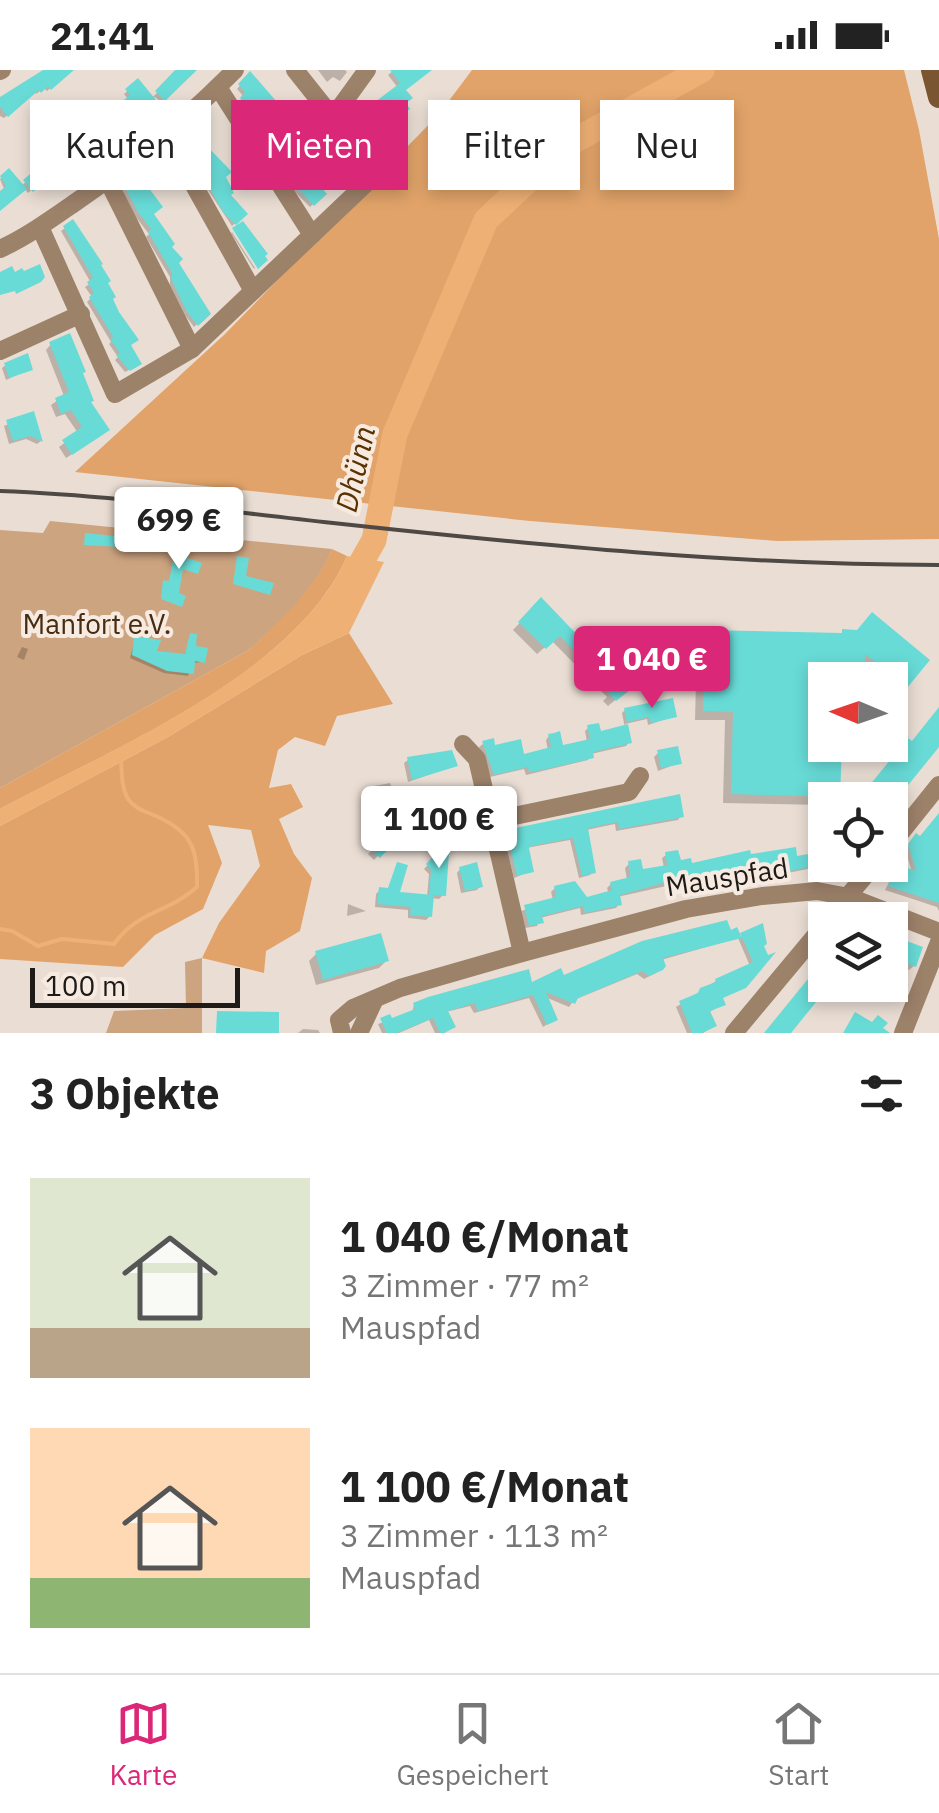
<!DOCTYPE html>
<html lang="de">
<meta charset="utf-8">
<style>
body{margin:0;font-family:"IBM Plex Sans",sans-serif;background:#f6f6f6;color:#222;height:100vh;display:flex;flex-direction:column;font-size:38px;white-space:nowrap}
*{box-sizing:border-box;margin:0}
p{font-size:32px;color:#767676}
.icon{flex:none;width:55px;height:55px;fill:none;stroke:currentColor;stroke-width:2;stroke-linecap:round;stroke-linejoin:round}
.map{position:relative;height:963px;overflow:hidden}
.drawer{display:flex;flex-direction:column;background:#fff;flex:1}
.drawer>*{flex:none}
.hud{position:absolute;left:30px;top:30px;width:880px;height:90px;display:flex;gap:20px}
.needle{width:65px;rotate:272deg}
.buttons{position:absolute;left:808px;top:592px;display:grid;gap:20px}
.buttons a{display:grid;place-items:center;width:100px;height:100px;border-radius:0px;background:#fff;box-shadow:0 5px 15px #0003;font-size:50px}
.scale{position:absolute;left:30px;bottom:25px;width:210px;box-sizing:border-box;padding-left:10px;border:5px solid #1e1a17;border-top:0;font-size:28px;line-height:35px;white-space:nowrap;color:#1e1a17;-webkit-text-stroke:8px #f7ebe1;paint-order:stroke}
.price{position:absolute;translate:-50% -85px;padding:0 22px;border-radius:10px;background:#fff;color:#222;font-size:32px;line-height:65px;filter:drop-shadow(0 2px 5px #0008)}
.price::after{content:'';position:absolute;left:50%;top:60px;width:30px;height:22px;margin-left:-15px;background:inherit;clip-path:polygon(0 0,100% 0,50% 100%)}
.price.current{background:#db2777;color:#fff}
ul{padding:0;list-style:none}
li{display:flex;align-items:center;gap:30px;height:250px;padding:0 30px}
li span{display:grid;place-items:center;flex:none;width:280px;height:200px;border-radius:0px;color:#555}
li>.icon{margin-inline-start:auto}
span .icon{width:120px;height:120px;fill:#fffc;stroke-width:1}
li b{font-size:42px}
h2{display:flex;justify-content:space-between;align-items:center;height:120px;padding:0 30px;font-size:42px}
.pill{padding:0 35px;border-radius:0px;background:#fff;box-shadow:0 5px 15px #0003;font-size:35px;line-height:90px}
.pill.current{background:#db2777;color:#fff}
.status{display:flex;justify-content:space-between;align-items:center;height:70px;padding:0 50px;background:#fff;direction:ltr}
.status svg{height:28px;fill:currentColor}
.dock{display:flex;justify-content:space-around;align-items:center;height:140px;border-top:2px solid #e0e0e0;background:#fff;font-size:28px;color:#767676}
.dock a{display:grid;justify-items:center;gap:5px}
.dock .current{color:#db2777}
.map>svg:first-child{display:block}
</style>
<div class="status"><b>21:41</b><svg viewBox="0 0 49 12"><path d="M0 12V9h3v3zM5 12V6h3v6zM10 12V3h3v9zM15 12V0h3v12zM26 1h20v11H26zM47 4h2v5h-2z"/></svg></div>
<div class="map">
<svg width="939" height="963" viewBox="0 0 939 963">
<rect width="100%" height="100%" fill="#eaded4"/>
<g fill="#cda480">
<path d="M50 451 332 479C318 517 279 553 249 580L0 718V460L43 463Z"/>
<polygon points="202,888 202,963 106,963 114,941 186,938 185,892"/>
</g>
<g fill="#e1a369">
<polygon points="472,0 904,0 919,60 939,169 939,469 777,471 530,451 75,402 225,264 439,44"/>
<path d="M332 479 347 486C296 605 109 680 0 739V718L249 580C279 552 317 517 332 479Z"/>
<polygon points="349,563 393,634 337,646 325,676 295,667 278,680 269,718 291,714 303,737 279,749 294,784 312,808 300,861 266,881 264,903 202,888 219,853 260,796 251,760 208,755 222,793 203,839 155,865 123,897 0,889 0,756 168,667 302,585"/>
</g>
<path fill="#eeb075" d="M347 486 384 492 349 563 302 585 168 667 0 756V739C109 680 297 604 347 486Z"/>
<g fill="#0003">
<polygon points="48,0 71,0 47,21 44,18 36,24 35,22 4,48 0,46 0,30"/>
<polygon points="179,0 196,0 161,32 155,27 117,65 112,60 93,77 93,84 82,93 78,89 47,119 41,112 28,123 24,118 0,139 0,125 5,121 0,109 9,102 21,116 47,94 36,81 51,68 66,86 93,63 85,53 96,44 102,51 128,29 124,24 138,12 152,28"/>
<polygon points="318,0 345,0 347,2 340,11 333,7 327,12"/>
<polygon points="394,0 431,0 403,20 404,42 391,51 387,46 366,62 357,50 398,18 388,5"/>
<polygon points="249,5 297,94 323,124 310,137 294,121 295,117 260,66 265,62 238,32 244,27 237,19"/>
<polygon points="196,58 198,70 223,107 227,125 245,144 232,156 206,117 209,114 196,100 180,72"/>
<polygon points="388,81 396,89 388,99 379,88"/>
<polygon points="131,111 207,244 194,257 185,245 170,215 170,207 146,167 149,164 135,146 122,119"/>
<polygon points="65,158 105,213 136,296 125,302 115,290 118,287 109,274 111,272 87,232 92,227 85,217 91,213 61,161"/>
<polygon points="232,162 255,198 254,199 231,163"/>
<polygon points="51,274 80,304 102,365 66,388 59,377 78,363 65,344 56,347 51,335 64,326 46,280"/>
<polygon points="6,295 30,299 6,310 2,298"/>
<polygon points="32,344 41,371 37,374 26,369 9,374 4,356"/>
<polygon points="541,530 620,626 608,636 603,631 607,627 552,571 537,584 513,560"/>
<polygon points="706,563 839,566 927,590 896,626 890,621 890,610 876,610 862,598 862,610 825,610 825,675 839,675 838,726 834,730 825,730 825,735 723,733 725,650 695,650 697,572"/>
<polygon points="191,566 193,578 202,592 192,593 188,606 164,603 130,588 135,569 153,583 184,587"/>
<polygon points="22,577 28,579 24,590 17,587"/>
<polygon points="939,639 939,676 890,734 890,730 872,730 864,724 901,678 911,674"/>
<polygon points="625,640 675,646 648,655 647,649 625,654 629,672 626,676 591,684 588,690 526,705 524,699 490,707 479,677 483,674 492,671 493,678 522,687 548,681 546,670 549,666 562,678 587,672 585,661 588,658 599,664 625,658 622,643"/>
<polygon points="659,682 679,693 658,701 654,687"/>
<polygon points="408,690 455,696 408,712 404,693"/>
<polygon points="390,713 392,719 388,723 368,730 365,721 369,717"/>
<polygon points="678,727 681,746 678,750 616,761 615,754 586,760 593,802 590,805 579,808 570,770 526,778 531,801 514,808 504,766 508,763"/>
<polygon points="446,735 470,753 447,762 442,739"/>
<polygon points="939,745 939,841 937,837 885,820 897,797 912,802 905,780 917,766 920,769"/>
<polygon points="370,752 390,773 374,790 368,784 375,777 362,760"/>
<polygon points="447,775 443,825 439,829 431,828 430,846 426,850 408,848 408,840 375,837 376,824 380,820 387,821 398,794 396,825 427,827 429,804 424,799"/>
<polygon points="825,783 825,795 851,795 830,808 823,796 772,806 770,795 751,799 740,809 699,816 698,809 617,827 619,834 616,838 581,845 580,838 540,848 537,856 525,858 521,841 553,830 551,822 555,818 586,830 609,824 607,818 611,814 627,810 625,798 629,794 641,802 664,798 662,788 666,785 690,796 749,787 795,788"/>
<polygon points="460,799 480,816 477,820 461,823 457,803"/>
<polygon points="348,834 366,841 347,846"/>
<polygon points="730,863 765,874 744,916 721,929 723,934 708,943 714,956 703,963 687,963 676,937 716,911 750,896 738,868 661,890 663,896 656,903 644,909 637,904 574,930 569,937 545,927 556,949 543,957 529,928 474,943 470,936 446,942 453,957 444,963 435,963 429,950 399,963 382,963 378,954 412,943 414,935 563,908"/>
<polygon points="890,867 914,896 909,900 890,892"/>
<polygon points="316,884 386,891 379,898 316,915 309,891"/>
<polygon points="303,959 318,960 320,963 298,963"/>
</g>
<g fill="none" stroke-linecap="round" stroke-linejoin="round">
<path stroke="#eeb075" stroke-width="4" d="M0 859 12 861 38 876 62 869 114 874C137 841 168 843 197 817 198 779 192 762 156 746 145 741 135 739 128 729 121 717 122 702 121 689"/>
<polyline stroke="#eeb075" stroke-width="25" points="347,518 374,470 395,364 486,150 565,76 702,0"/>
</g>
<g fill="#68dbd7">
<polygon points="43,0 74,0 51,20 48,16 41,23 39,20 8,47 0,37 0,27"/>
<polygon points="175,0 197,0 165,31 155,21"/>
<polygon points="390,0 432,0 406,20 413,28 406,33 410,39 395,50 391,44 370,60 358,45 400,13"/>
<polygon points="250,1 277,32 269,39 303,76 297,82 305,90 301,94 327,124 314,136 296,117 297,113 279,90 282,87 267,71 269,69 262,61 266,57 240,28 245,22 238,14"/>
<polygon points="138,8 156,30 144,40 146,43 121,64 117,59 96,77 99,81 86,92 83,88 51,118 45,111 33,122 23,110 48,89 37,76 51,64 66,82 94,58 86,49 96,40 103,47 130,25 125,19"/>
<polygon points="196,54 206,66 201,70 232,102 226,107 234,123 231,125 248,144 236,155 223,142 207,113 210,109 198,98 181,67"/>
<polygon points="9,98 27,119 0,141 0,121 6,116 0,106"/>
<polygon points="130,109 142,109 163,137 154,144 175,174 172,177 183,189 179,193 211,244 198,256 187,242 172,211 172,203 148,162 151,159 138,142 123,114"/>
<polygon points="73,149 103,194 101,195 111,211 108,213 116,227 113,229 119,242 139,270 131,275 142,294 130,301 116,285 120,283 110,269 113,267 89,227 94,223 87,212 93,208 63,156"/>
<polygon points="243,151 268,184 265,186 268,190 258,199 232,158"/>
<polygon points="40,194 45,207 41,212 16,224 15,221 0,225 0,202 12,196 15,202 22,198 24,201"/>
<polygon points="70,263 86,302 83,303 94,331 91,332 110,360 72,385 62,370 82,357 71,340 61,344 55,328 69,322 49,272"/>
<polygon points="28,283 33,300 9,308 4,293"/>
<polygon points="34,341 43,372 31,366 13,371 6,350"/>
<polygon points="85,463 123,467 122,477 84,475"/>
<polygon points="178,465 190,467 187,488 202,493 198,504 183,499 179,523 186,526 182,537 161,529 163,510 169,511"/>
<polygon points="237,486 249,488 246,506 274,513 270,525 233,514"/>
<polygon points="541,527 630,620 616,631 608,622 612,619 560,566 546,579 518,552"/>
<polygon points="872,542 930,590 907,618 865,584 864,610 825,610 825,675 842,675 840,727 731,724 733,642 703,641 705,560 842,563 842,559 857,560"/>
<polygon points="190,563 197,564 196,576 208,578 205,593 195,591 194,604 167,601 132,585 134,566 161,570 157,581 185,584"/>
<polygon points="673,628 677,647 651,653 649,647 627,652 624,638"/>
<polygon points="939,637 939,677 892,735 869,716 908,668 912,671"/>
<polygon points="599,653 601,661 628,654 632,673 593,682 594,688 542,700 529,702 528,697 494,705 482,671 494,668 495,675 521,669 524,684 551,677 548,664 554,663 560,661 563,675 590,669 587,655"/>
<polygon points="678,676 682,694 661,698 657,680"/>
<polygon points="452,680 458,696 412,710 407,687"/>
<polygon points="680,724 684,747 619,759 618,752 588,758 596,803 582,806 573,768 531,776 529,778 534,802 517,806 506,760"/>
<polygon points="457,731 458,736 468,734 473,754 450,759 445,733"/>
<polygon points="939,743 939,833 888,816 897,794 916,801 908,774 916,763 920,766"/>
<polygon points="395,744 402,753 386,765 394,773 380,788 370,778 378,772 364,754 370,749 378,757"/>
<polygon points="450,768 446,826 429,825 431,800 426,794"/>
<polygon points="796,777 797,786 825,781 825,794 775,804 774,793 753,797 754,802 746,806 703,813 701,806 671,811 620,825 622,835 585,843 583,836 542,846 544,853 529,856 524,835 556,827 554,816 575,811 587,827 612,820 610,812 630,807 628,791 641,789 643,799 667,795 665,782 678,780 681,790 691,788 692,793 750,780 751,784"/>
<polygon points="397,792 408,795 400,822 434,825 432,847 410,845 411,837 377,834 379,817 388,818"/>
<polygon points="477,792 483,817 465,821 459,797"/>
<polygon points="727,850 731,860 737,857 742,868 663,888 666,896 663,900 649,906 642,901 578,928 575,934 546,922 558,950 547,955 533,925 478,941 475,933 448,941 456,957 444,963 440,963 433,948 397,963 387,963 380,948 390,944 392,948 415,939 413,933 428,927 529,899 532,912 561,898 564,905 642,871"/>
<polygon points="763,853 767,874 764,876 768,885 776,882 746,918 723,928 726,935 710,941 717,956 702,963 692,963 679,931 698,923 700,918 716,912 715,909 753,892 740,863"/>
<polygon points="381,863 389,891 323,910 315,881"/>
<polygon points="890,865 923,877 916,897 890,887"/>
<polygon points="825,888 825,921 791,963 764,963"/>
<polygon points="217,941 279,942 279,963 216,963"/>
<polygon points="855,942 872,952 878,945 888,953 883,958 890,963 843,963"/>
</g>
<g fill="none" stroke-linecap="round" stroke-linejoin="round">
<g stroke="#9d826a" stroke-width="18">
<polyline points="0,1 2,0"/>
<polyline points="218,17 312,165"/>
<polyline points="333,47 367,0"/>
<polyline points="167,67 253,221"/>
<polyline points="108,111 192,279"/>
<polyline points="40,157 115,324 192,279 377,103 295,0"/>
<path d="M0 179C26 167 50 150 73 134 136 91 181 54 235 0"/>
<polyline points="0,281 81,244"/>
<polyline points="463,674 477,689 522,883"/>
<polyline points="490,751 629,722 640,706"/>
<polyline points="890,776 939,715"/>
<polyline points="828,850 874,795"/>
<polyline points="342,963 339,950 353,938 400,918 522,883 686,839 762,826 817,821 849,827 939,862"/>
<polyline points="359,963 375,929"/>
<polyline points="734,963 825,854"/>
<polyline points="903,963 939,872"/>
</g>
<polyline stroke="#7a5531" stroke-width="22" points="932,0 939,27"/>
<path stroke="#4f4945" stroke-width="4" d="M0 421C111 425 222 441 333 453 535 475 735 495 939 495"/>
</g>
<g text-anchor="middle" stroke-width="8" stroke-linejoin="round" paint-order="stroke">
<g font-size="28" fill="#452c12" stroke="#f7ebe1">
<text x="97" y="564">Manfort e.V.</text>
</g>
<g font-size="28" fill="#1e1a17" stroke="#f7ebe1">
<text transform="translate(727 807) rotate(-9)" y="10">Mauspfad</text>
</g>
<g font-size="30" font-style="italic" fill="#5a3201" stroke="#f7ebe1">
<text transform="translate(356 399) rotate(-77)" y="10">Dhünn</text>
</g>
</g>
</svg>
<div class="buttons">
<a><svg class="needle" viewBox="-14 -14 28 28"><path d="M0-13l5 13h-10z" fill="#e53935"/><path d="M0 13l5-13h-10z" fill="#767676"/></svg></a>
<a><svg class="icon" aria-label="locate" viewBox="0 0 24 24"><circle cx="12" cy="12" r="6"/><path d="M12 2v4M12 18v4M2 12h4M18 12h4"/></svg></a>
<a><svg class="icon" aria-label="layers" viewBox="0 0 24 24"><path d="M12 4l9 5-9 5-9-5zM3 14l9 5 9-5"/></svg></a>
</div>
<div class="scale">100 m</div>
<b class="price" style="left:179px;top:502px">699 €</b>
<b class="price current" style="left:652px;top:641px">1 040 €</b>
<b class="price" style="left:439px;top:801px">1 100 €</b>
<div class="hud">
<a class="pill">Kaufen</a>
<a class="pill current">Mieten</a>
<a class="pill">Filter</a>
<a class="pill">Neu</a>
</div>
</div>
<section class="drawer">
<h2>3 Objekte<svg class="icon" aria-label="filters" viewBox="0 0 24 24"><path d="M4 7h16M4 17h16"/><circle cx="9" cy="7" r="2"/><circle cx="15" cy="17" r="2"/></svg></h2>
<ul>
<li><span style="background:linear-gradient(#dfe7d0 75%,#b9a48a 0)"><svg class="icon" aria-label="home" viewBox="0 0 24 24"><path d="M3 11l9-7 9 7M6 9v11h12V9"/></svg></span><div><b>1 040 €/Monat</b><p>3 Zimmer · 77 m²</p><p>Mauspfad</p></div></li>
<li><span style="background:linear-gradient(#ffd9b3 75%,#8fb573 0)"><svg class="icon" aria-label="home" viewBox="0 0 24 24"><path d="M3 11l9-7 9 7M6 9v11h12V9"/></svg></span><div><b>1 100 €/Monat</b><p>3 Zimmer · 113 m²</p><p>Mauspfad</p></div></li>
</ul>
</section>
<nav class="dock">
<a class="current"><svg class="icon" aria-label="map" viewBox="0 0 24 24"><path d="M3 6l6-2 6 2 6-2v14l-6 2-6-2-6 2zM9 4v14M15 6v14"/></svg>Karte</a>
<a><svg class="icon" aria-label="saved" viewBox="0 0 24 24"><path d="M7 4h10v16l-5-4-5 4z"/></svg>Gespeichert</a>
<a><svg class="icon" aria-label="home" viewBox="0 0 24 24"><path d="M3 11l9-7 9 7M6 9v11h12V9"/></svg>Start</a>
</nav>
